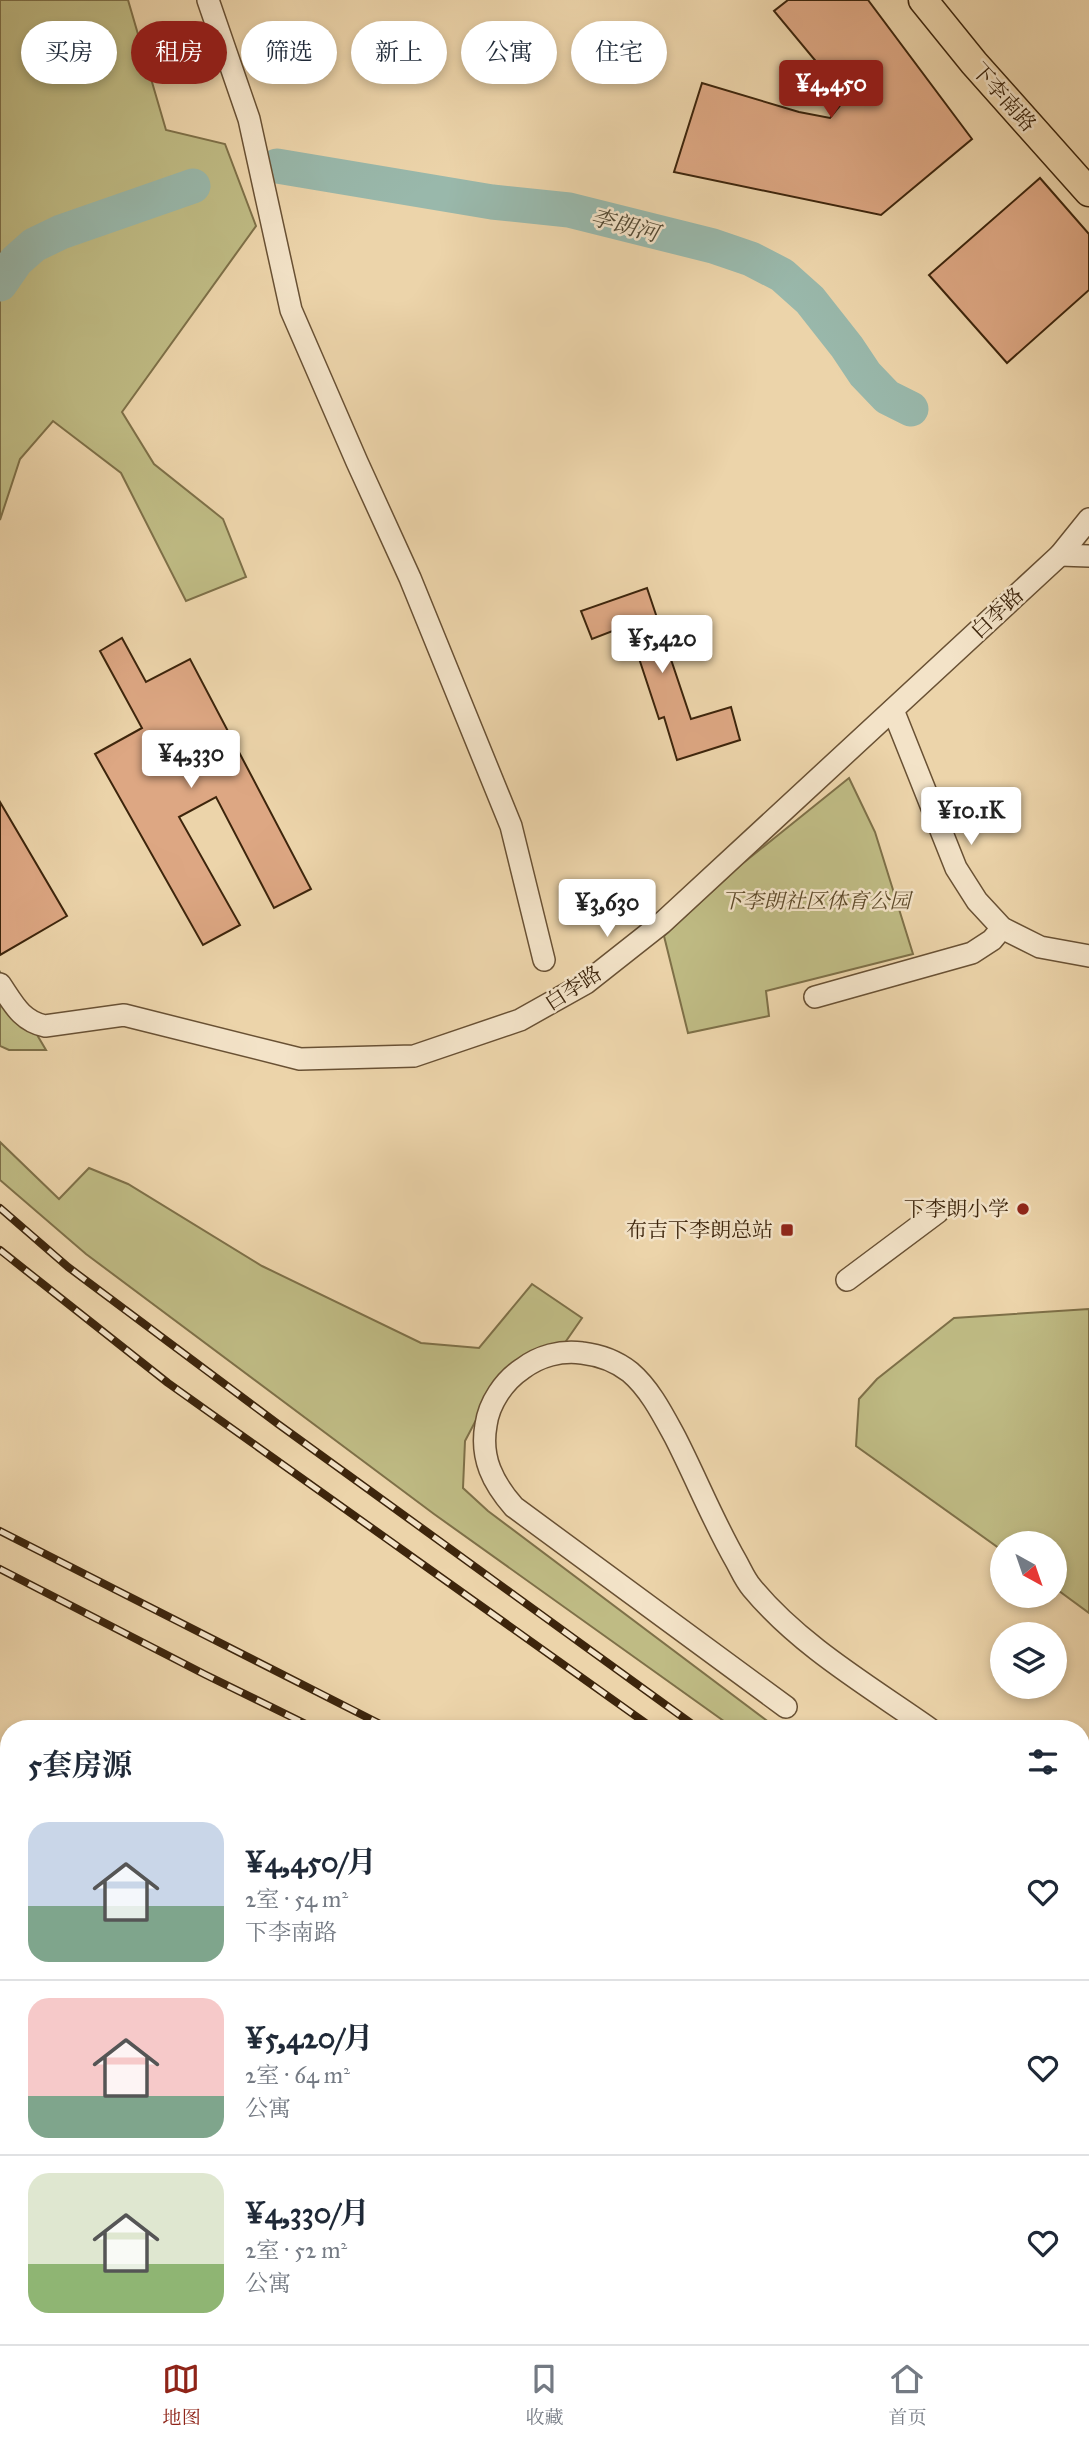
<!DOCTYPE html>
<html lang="zh">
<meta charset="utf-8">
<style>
body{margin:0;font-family:"IM FELL Great Primer","Noto Serif SC",serif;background:#f6f6f7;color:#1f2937;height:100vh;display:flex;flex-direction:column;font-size:26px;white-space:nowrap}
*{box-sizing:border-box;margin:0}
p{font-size:23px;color:#747a83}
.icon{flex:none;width:38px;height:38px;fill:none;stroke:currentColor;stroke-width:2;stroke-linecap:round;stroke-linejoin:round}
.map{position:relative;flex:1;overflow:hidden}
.panel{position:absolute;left:0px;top:1720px;width:1090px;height:625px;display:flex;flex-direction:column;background:#fff;border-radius:28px 28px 0 0;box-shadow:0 4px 10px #0003}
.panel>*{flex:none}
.banner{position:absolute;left:21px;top:21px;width:700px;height:63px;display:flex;gap:14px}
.needle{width:46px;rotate:140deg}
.buttons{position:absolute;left:990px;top:1531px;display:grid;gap:14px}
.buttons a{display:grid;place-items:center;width:77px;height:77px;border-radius:50%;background:#fff;box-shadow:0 4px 10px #0003;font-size:35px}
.price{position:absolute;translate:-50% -60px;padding:0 16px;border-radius:7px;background:#fff;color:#222;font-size:23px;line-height:46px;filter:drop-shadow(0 2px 4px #0008)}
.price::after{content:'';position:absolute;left:50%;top:42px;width:21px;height:16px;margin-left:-10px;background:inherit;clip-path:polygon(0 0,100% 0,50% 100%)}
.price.current{background:#8f2418;color:#fff}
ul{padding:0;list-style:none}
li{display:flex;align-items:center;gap:21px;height:175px;padding:0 28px}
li+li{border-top:2px solid #e0e1e3}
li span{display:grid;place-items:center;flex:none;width:196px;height:140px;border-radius:21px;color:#555}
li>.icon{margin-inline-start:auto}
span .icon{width:84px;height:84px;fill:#fffc;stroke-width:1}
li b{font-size:30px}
h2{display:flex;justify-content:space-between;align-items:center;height:84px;padding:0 28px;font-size:30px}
.chip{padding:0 24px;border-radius:32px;background:#fff;box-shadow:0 4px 10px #0003;font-size:24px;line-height:63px}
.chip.current{background:#8f2418;color:#fff}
.menu{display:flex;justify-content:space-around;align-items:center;height:98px;border-top:2px solid #e0e1e3;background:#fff;font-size:19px;color:#747a83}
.menu a{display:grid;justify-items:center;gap:4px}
.menu .current{color:#8f2418}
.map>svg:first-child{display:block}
</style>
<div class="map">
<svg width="1089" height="2344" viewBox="0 0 1089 2344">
<rect width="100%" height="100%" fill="#ecd4aa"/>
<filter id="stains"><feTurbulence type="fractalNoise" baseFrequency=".00286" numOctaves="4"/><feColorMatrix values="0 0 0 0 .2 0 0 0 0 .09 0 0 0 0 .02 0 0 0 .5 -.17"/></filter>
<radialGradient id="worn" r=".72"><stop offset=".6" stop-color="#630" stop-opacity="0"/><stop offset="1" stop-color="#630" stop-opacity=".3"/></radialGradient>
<g fill="#bfbb84" stroke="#7e7048" stroke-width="2">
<polygon points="0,0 128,0 166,130 225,144 256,226 122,412 154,464 223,519 246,577 186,601 121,473 53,421 20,459 0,520"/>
<polygon points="849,778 875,832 913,954 766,991 769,1016 688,1033 664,936 742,864"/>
<polygon points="0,972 46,1050 9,1050 0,1046"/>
<polygon points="0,1142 59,1199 89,1168 128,1184 262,1266 421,1343 479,1348 532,1284 582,1318 564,1344 496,1382 465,1441 463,1488 488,1511 778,1729 735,1729 434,1514 86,1254 0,1180"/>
<polygon points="1089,1309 1089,1613 1055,1588 1055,1544 1003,1544 1003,1551 856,1446 859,1399 877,1379 954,1318"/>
<polygon points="176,2336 315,2336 317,2344 176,2344"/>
</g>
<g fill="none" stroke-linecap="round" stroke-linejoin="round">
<g stroke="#99b8ab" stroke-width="35">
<polyline points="277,166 492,202 569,210 713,246 751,259 782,275 810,300 847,347 865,374 887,397 911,409"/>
<polyline points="0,284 16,261 34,245 61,232 193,186"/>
</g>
</g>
<g fill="#dda783" stroke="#3d250c" stroke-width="2">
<polygon points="788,0 868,0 972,139 881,215 674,172 702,83 799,112 830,118 842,103 834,83 774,11"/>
<polygon points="1040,178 1089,234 1089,290 1007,363 929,275"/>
<polygon points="647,588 691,719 731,707 740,740 677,760 664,717 659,719 628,625 592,639 581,611"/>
<polygon points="122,638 146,682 190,659 311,889 274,908 216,797 179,817 240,925 203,945 95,754 142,728 100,651"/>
<polygon points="0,802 67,916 0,955"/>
</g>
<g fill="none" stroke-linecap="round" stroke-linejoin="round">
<g stroke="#695134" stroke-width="24">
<g id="minor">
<polyline points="208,0 249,119 291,310 357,462 410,578 511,826 544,960"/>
<polyline points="1060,555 1089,556"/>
<polyline points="893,710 956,868 977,901 1002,928 1040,947 1089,956"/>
<path d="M0 984C13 1003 21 1021 45 1026L124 1015 300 1059 414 1056 520 1020 586 983 662 923 1060 555 1089 519"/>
<polyline points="815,997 972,953 992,940 1002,928"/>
<polyline points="847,1280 938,1212"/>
<path d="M786 1707 514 1507C493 1483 480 1458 486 1425 489 1403 504 1381 522 1369 539 1356 561 1350 582 1353 599 1355 616 1361 630 1372 650 1389 663 1415 675 1437 696 1478 713 1521 736 1561 741 1570 745 1580 752 1588 800 1646 869 1686 930 1729"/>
<polyline points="1082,1837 1089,1842"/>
<polyline points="1082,2284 1089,2297"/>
<polyline points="150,2336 152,2344"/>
</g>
</g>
<g stroke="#3d250c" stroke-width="31">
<polyline id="major" points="923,0 974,63 1089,192"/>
</g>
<use href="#minor" stroke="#f3e3c8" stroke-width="21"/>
<use href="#major" stroke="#ecd4aa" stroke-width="28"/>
<g stroke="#3d250c" stroke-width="8">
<g id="rail">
<polyline points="0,1208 68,1267 278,1424 699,1729"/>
<polyline points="0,1250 168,1383 654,1729"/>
<polyline points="0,1531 390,1729"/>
<polyline points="0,1569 204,1674 316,1729"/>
<polyline points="1082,2006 1089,2011"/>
<polyline points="1082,2033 1089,2039"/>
<polyline points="1082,2104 1089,2109"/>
<polyline points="0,2315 7,2344"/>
</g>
</g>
<use href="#rail" stroke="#f3e3c8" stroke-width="5" stroke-dasharray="16" stroke-linecap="butt"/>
</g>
<g fill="#8f2418" stroke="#f3e3c8" stroke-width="2.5">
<circle cx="1023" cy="1209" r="7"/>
<rect x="780" y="1223" width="14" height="14" rx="3.5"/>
</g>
<g text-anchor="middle" stroke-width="5" stroke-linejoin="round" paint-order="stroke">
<g font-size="21" fill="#3d250c" stroke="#f3e3c8">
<text transform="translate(1004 97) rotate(48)" y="7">下李南路</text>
<text transform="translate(997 613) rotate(-43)" y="7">白李路</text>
<text transform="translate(573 988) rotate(-33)" y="7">白李路</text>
</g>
<g font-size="21" font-style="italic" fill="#5e4a2a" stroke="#f3e3c8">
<text x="816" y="908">下李朗社区体育公园</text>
</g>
<g font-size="21" fill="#3d250c" stroke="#f3e3c8" text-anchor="end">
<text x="1009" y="1216">下李朗小学</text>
<text x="773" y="1237">布吉下李朗总站</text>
</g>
<g font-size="23" font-style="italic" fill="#544a34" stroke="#f3e3c8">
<text transform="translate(625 225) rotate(15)" y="8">李朗河</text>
</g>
</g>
<rect width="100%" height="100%" filter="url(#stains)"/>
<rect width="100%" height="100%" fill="url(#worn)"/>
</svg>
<div class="buttons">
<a><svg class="needle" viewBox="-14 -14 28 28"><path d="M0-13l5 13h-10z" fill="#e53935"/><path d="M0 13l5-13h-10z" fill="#747a83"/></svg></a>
<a><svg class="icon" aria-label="layers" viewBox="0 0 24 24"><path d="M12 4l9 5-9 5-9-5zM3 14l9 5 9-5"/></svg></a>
</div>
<b class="price current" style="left:831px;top:120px">¥4,450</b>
<b class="price" style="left:662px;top:675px">¥5,420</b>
<b class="price" style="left:191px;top:790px">¥4,330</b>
<b class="price" style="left:971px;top:847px">¥10.1K</b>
<b class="price" style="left:607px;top:939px">¥3,630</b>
<div class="banner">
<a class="chip">买房</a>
<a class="chip current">租房</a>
<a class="chip">筛选</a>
<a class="chip">新上</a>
<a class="chip">公寓</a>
<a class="chip">住宅</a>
</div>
<section class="panel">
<h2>5套房源<svg class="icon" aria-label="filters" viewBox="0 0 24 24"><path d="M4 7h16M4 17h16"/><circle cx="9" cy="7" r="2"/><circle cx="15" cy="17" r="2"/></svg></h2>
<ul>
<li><span style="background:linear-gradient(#c9d6e8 60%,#7fa58c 0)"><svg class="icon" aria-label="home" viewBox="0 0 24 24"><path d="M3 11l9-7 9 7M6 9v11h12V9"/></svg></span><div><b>¥4,450/月</b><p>2室 · 54 m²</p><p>下李南路</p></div><svg class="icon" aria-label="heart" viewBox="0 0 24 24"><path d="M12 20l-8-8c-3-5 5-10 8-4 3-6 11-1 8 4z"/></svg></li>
<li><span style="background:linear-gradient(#f6c9c9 70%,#7fa58c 0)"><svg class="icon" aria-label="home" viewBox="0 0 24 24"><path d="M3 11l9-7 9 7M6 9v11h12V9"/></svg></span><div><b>¥5,420/月</b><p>2室 · 64 m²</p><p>公寓</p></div><svg class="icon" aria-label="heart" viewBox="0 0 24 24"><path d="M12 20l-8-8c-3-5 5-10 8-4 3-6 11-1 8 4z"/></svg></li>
<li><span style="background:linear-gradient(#dfe7d0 65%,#8fb573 0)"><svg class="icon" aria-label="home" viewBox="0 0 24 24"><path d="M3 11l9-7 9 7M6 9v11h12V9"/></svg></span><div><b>¥4,330/月</b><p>2室 · 52 m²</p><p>公寓</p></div><svg class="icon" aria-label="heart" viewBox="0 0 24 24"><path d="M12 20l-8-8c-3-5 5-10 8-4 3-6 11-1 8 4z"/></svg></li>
</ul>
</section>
</div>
<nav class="menu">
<a class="current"><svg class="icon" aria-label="map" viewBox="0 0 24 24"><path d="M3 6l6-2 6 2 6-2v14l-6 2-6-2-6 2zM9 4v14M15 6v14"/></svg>地图</a>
<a><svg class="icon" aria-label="saved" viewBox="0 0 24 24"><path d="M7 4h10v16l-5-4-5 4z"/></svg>收藏</a>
<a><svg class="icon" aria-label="home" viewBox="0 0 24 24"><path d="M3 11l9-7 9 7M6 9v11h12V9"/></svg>首页</a>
</nav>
